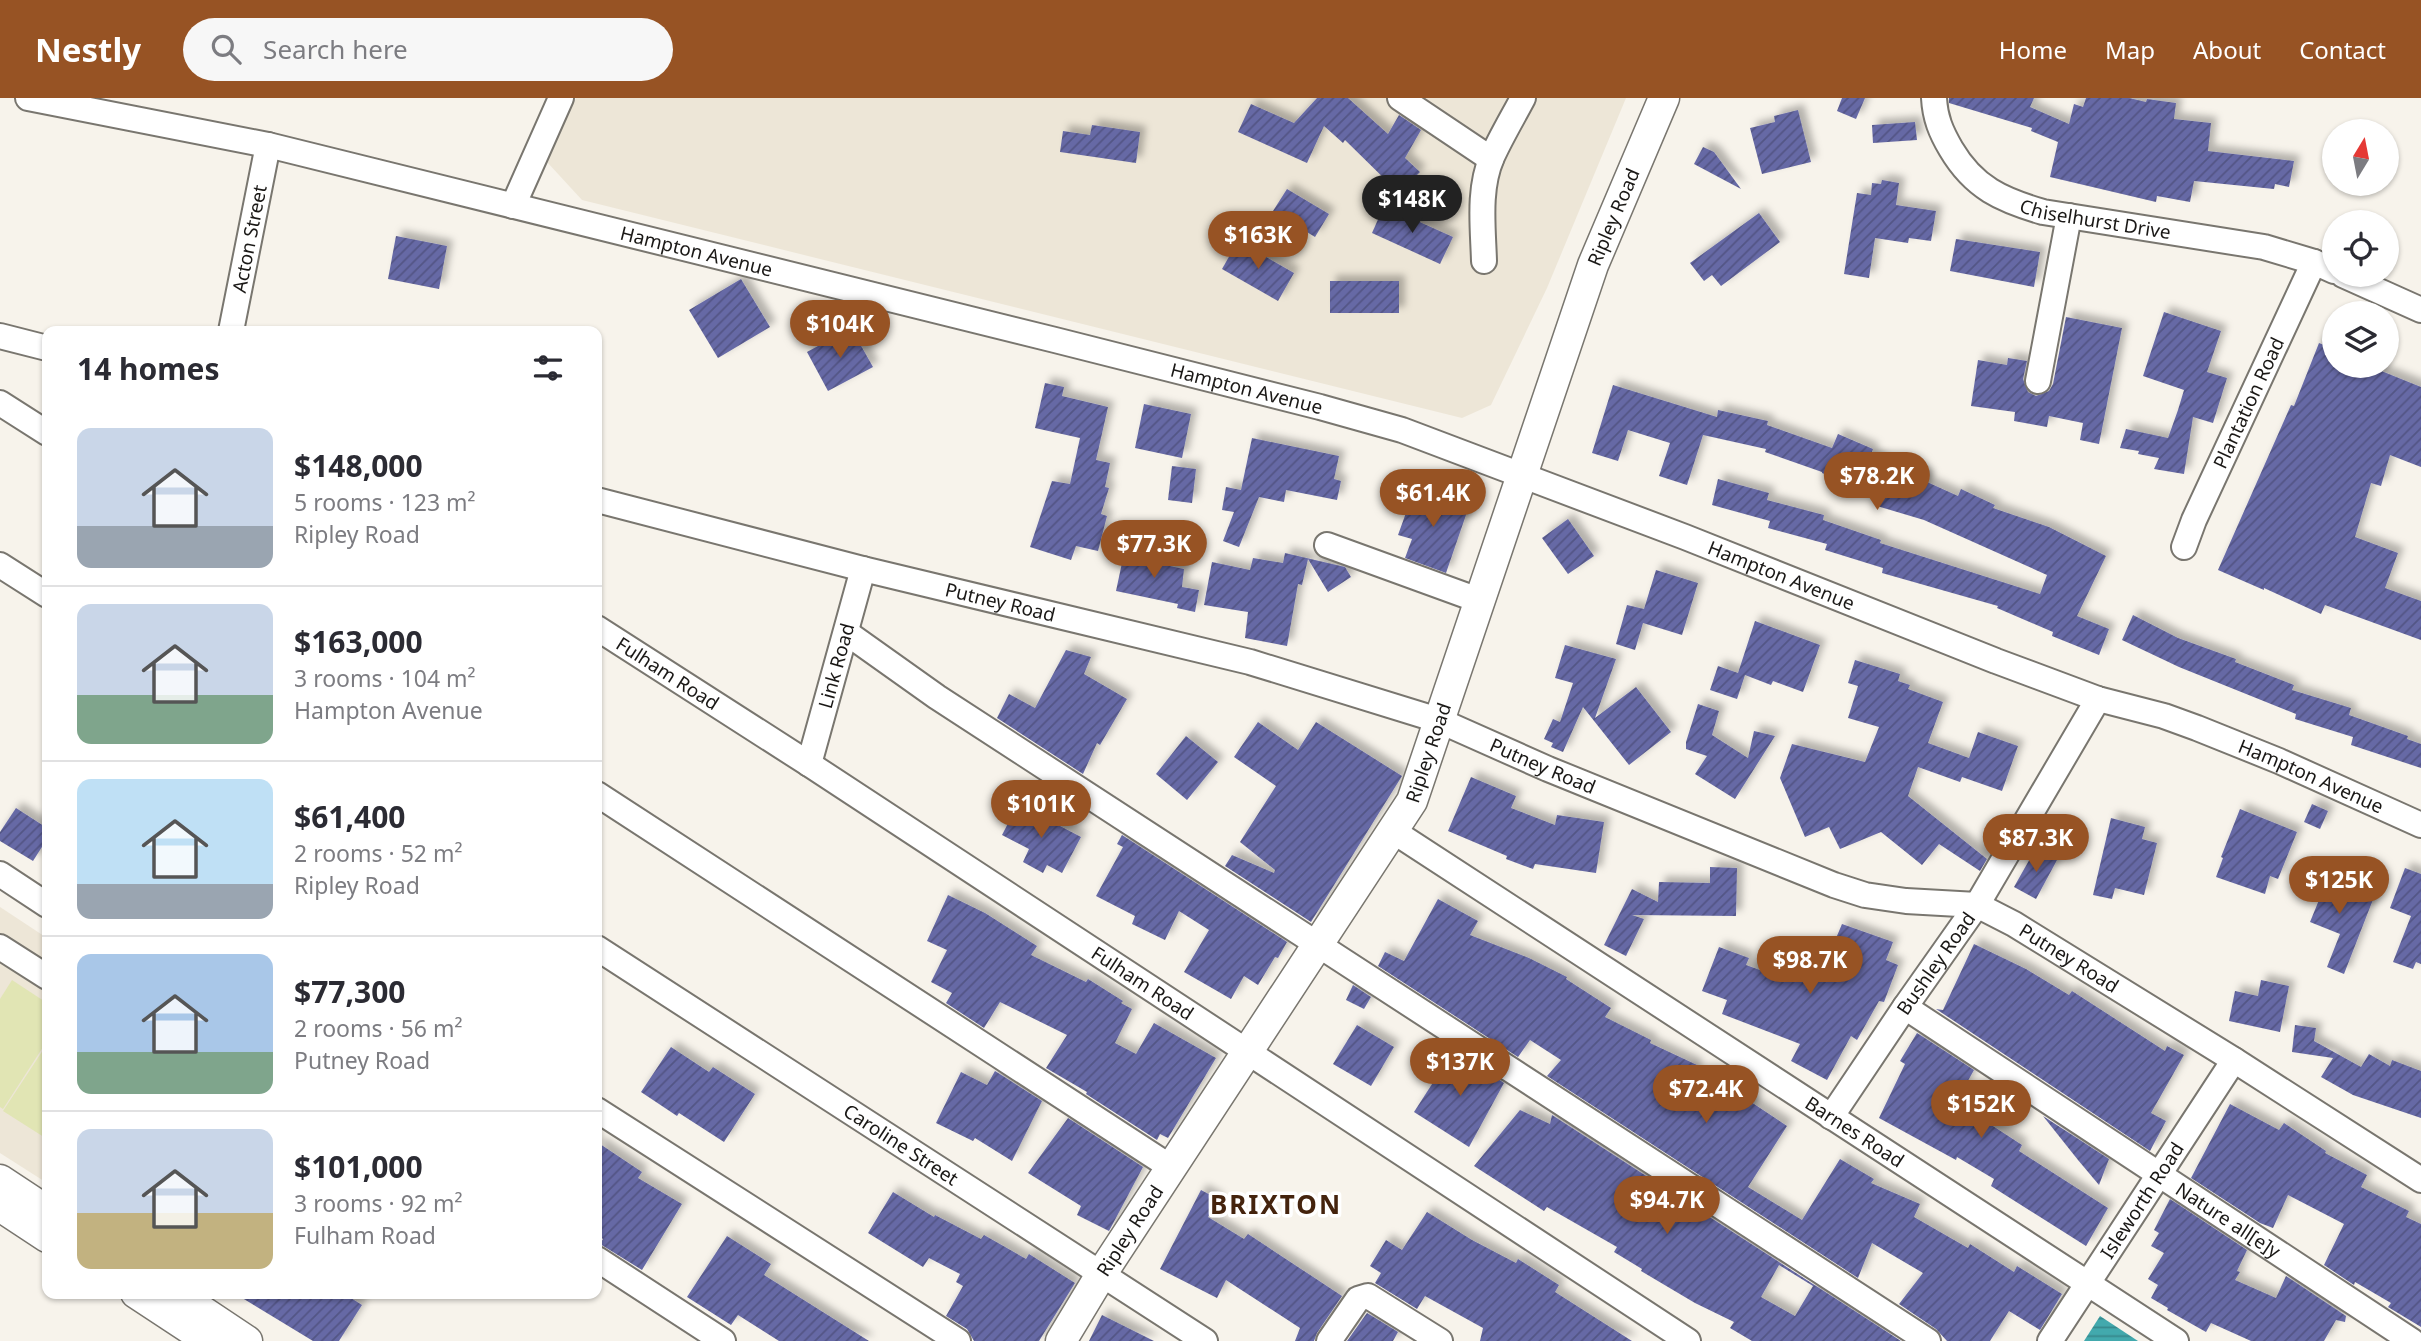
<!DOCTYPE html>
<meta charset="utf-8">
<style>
body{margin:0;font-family:"Noto Sans",sans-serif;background:#f7f7f7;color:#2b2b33;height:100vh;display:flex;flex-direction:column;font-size:26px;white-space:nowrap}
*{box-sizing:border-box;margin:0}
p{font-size:23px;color:#7c7c81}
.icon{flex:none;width:38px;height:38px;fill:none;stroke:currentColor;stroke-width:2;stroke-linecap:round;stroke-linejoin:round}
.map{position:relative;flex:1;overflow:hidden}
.side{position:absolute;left:42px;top:228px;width:560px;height:973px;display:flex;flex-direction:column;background:#fff;border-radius:14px;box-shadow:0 2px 5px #0004}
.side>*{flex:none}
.needle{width:46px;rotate:10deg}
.buttons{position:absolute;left:2322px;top:21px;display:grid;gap:14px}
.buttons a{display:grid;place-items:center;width:77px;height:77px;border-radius:50%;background:#fff;box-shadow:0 2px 5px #0004;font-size:35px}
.price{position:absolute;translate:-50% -60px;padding:0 16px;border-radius:24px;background:#975324;color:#fff;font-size:23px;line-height:46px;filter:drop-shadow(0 2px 4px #0008)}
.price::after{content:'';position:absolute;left:50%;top:42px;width:21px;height:16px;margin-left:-10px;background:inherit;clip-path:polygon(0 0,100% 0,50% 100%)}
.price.selected{background:#222;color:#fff}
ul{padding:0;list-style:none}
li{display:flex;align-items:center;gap:21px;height:175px;padding:0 35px}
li+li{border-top:2px solid #e1e1e2}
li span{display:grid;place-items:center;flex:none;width:196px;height:140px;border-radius:14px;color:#555}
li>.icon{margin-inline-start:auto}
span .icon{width:84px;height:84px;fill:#fffc;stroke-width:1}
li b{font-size:30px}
h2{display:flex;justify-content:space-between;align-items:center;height:84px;padding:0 35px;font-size:30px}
header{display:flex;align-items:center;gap:42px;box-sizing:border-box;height:98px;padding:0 35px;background:#975324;color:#fff}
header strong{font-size:33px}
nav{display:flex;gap:38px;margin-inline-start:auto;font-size:24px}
.search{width:490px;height:63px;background:#f7f7f7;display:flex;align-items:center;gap:18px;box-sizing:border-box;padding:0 24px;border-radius:38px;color:#7c7c81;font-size:26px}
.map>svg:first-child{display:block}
</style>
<header>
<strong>Nestly</strong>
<div class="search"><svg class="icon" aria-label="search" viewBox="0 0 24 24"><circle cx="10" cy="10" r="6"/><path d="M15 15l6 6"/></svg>Search here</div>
<nav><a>Home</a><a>Map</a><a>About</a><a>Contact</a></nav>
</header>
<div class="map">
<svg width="2421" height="1243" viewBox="0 0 2421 1243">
<defs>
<pattern id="water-rules" width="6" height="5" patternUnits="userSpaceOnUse" patternTransform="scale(1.75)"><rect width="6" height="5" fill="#42a9ad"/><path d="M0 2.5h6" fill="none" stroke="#36898c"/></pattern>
<pattern id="building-hatch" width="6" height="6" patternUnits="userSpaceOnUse" patternTransform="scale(1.75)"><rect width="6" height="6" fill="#6669a5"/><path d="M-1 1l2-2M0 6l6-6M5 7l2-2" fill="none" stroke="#535585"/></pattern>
<filter id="shadow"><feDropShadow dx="6" dy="-6" stdDeviation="3.5" flood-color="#0004"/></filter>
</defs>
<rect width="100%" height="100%" fill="#f7f3eb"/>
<g fill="#ede6d7">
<polygon points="576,0 1626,0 1547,190 1491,307 1462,320 582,102 547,64"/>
<polygon points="0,809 47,840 47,1085 0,1055"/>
</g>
<g fill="#e1e5b4">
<polygon points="12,882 47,905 47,943 3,1011 0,1009 0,901"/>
<polygon points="47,946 47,1041 3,1013"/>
</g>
<polygon fill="url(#water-rules)" points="2100,1218 2138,1243 2084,1243"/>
<g fill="url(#building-hatch)" fill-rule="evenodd" filter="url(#shadow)">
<polygon points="1317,0 1348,0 1388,36 1399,17 1421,32 1405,60 1420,74 1399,95 1345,42 1343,45 1324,28 1307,65 1238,34 1251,6 1294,25"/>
<polygon points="1842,0 1865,0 1856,21 1837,13"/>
<polygon points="1949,0 2034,0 2030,9 2069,26 2074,6 2083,9 2086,0 2129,0 2146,4 2147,1 2176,5 2174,21 2211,25 2208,53 2294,63 2289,89 2275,86 2274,91 2194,83 2190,104 2157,98 2156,104 2050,79 2058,44 2031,33 2032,30 1949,5"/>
<polygon points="1798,12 1811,64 1762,76 1750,30 1775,24 1774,18"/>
<polygon points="1915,24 1917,42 1873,45 1872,27"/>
<polygon points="1092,27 1140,34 1136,65 1060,54 1063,33 1090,37"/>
<polygon points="1703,49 1714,54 1741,91 1694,66"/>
<polygon points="1882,82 1899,85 1896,107 1936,113 1931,143 1909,140 1908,145 1875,140 1869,180 1844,176 1857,95 1871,97 1872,85 1881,86"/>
<polygon points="1287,91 1329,116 1315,139 1273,113"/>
<polygon points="1384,108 1453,139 1440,166 1372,135"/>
<polygon points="1759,115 1780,144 1721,188 1712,177 1704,183 1690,165"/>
<polygon points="396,138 447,148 439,191 388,181"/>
<polygon points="1956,141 2040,154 2034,189 1950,173"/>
<polygon points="1238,143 1294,175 1278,203 1222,171"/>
<polygon points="741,181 770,229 718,260 689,212"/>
<rect x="1330" y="183" width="69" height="32"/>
<polygon points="2164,214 2221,233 2207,274 2227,280 2213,325 2193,319 2184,376 2154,371 2159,360 2138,356 2139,353 2120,350 2126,331 2168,340 2178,312 2184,292 2143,278"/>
<polygon points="2066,219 2122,230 2099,346 2080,342 2083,325 2049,318 2047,329 2014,323 2015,314 1971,308 1978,262 2007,267 2008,260 2027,263 2023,281 2028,294 2036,298 2049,293 2053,286"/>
<polygon points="851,230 873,269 828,293 807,254"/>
<polygon points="2319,245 2334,251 2334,268 2369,268 2421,289 2421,369 2390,357 2381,388 2371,385 2355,439 2398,455 2385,490 2421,503 2421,542 2325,507 2321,516 2264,490 2264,492 2218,472 2291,307 2294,308"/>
<polygon points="1045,285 1064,289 1062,298 1108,309 1096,362 1110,365 1105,389 1109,390 1101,416 1107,418 1098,453 1076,448 1071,462 1030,449 1052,383 1070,386 1080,340 1035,330"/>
<polygon points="1613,287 1717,319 1718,312 1768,323 1767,327 1832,350 1838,336 1873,351 1871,356 1881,361 1880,363 1929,378 1927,384 1958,398 1961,391 1995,407 1993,410 2049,429 2106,458 2077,518 2109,531 2099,557 2052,538 2053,534 1997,510 1998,508 1882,475 1883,470 1825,452 1827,446 1768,430 1770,423 1712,407 1718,381 1769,395 1767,402 1824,417 1823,422 1881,442 1880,445 2040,496 2047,477 1924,422 1877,408 1880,399 1822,375 1822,374 1765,354 1766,351 1703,337 1687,387 1659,378 1670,345 1628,332 1618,363 1592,355"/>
<polygon points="1144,306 1191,316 1182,360 1135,350"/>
<polygon points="1252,340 1339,358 1334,381 1341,383 1337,402 1286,392 1284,404 1259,399 1239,449 1223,443 1234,414 1222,412 1226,389 1241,392"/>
<polygon points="1172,368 1196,371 1192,405 1168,402"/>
<polygon points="1433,388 1457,397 1453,409 1467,414 1446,475 1405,460 1412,441 1398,437 1411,401 1427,406"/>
<polygon points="1568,421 1594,458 1568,476 1542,440"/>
<polygon points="1126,446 1148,451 1146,463 1184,471 1182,489 1199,492 1195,514 1177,510 1178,506 1116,493"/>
<polygon points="1285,455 1345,469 1351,479 1328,494 1308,461 1302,487 1298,486 1287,548 1245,540 1248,514 1204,507 1212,464 1250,472 1253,460 1283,465"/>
<polygon points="1656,472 1698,485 1682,537 1643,525 1635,552 1616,546 1627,507 1644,511"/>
<polygon points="2133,517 2178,540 2236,561 2235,564 2294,587 2292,592 2351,610 2349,617 2408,638 2407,641 2421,646 2421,670 2351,647 2353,639 2295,621 2296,616 2179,569 2122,542"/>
<polygon points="1755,523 1820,547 1803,594 1773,583 1771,587 1745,577 1737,601 1710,592 1718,568 1738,575"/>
<polygon points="1565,547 1616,561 1595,620 1636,589 1671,634 1629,667 1583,609 1563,654 1551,649 1553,645 1544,641 1553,621 1560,624 1573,585 1555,580"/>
<polygon points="1066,552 1091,559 1084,576 1127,601 1100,647 1097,645 1083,676 997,620 1009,596 1035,610"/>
<polygon points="1855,562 1900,576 1898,583 1910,587 1908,591 1943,604 1928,645 1969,660 1978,634 2018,648 2002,693 1962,679 1960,684 1918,669 1908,698 1987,761 1980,773 1939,746 1922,767 1881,734 1840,751 1829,729 1805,739 1780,680 1792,646 1865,664 1879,629 1848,620 1858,588 1848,585"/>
<polygon points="1698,606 1719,613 1712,637 1748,660 1754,633 1775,638 1735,701 1695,676 1707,658 1686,651 1686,644"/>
<polygon points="1258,624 1298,652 1316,624 1402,678 1311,824 1225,768 1232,757 1274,775 1275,772 1240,744 1276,688 1234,659"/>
<polygon points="1186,638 1218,664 1187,702 1156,676"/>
<polygon points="1471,679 1516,698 1511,710 1555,727 1557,717 1604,724 1596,775 1535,766 1533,771 1506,761 1507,758 1448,733"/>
<polygon points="1018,706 1081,739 1062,775 1047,767 1043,775 1023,764 1029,751 1002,737"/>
<polygon points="2312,706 2328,713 2320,731 2304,724"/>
<polygon points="16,710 47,730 47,741 33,763 0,743 0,734"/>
<polygon points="2240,711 2297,734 2278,781 2270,778 2265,796 2216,779 2223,760 2221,759"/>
<polygon points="2111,720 2145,729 2142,741 2157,745 2144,797 2115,790 2112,801 2093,797"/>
<polygon points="1122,737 1287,844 1278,860 1275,859 1258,887 1244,878 1231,901 1184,874 1209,832 1179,813 1165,842 1132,826 1135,818 1096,798 1123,749 1117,746"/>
<polygon points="2036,750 2057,762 2036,801 2014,789"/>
<polygon points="1710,769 1737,770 1736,818 1632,817 1644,821 1626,858 1604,847 1632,791 1658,804 1659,784 1710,785"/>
<polygon points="2405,770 2421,776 2421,866 2416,864 2413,871 2393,864 2411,818 2390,810"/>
<polygon points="2307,777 2326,783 2327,781 2374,799 2344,876 2327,869 2340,836 2310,824 2319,802 2301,796"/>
<polygon points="948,797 985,815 1037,848 1031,857 1086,884 1088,881 1123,903 1121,905 1132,911 1115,945 1136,956 1154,925 1216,960 1168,1040 1160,1036 1157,1042 1086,996 1087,994 1046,970 1067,937 1000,904 984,930 946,905 952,895 931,884 947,852 927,843"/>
<polygon points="1438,801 1478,823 1470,837 1529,860 1567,879 1566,881 1611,910 1605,919 1651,942 1650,945 1697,967 1693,977 1751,1004 1787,1028 1748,1089 1802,1122 1840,1061 1874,1081 1871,1085 1920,1106 1914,1119 1968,1150 1970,1146 2014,1174 2017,1168 2062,1196 2040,1232 2009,1213 1990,1243 1947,1243 1936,1231 1899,1206 1923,1175 1872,1145 1858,1180 1547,978 1561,962 1530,942 1518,959 1378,868 1385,854 1404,863"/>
<polygon points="1842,826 1893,844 1886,862 1898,867 1884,904 1879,903 1857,942 1851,938 1827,982 1791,963 1800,946 1722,916 1727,902 1702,893 1719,849 1749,860 1746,867 1790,883 1800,854 1826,864"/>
<polygon points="1974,846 2026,871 2069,897 2072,893 2165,953 2167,948 2184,957 2151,1015 2166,1023 2150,1053 1936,911 1943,912"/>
<polygon points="2261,882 2289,888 2280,934 2229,923 2235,893 2258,898"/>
<polygon points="1353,887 1371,899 1364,911 1346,902"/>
<polygon points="1357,927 1394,949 1371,988 1333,966"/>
<polygon points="2295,927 2316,930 2314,943 2361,969 2369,956 2390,968 2392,962 2421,973 2421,1020 2353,997 2321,979 2333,960 2292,954"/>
<polygon points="1917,935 1974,972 1956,1004 2022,1047 2019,1053 2108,1110 2086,1148 1991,1088 1994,1081 1957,1059 1956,1062 1879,1020 1905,966 1900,963"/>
<polygon points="671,949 709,974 713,969 755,996 724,1044 679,1015 677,1018 641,994"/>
<polygon points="1454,952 1504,985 1469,1049 1414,1014"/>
<polygon points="995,973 1042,1003 1012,1063 975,1040 973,1043 936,1025 961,974 987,987"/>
<polygon points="2230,1006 2279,1032 2284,1025 2326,1053 2325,1055 2367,1077 2361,1089 2409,1113 2406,1119 2421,1126 2421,1229 2388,1209 2391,1205 2355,1184 2354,1187 2324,1167 2344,1126 2288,1097 2273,1130 2260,1125 2191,1080"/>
<path d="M1520 1012 1550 1026 1552 1017 1901 1243H1752L1730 1230 1734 1224 1695 1205 1641 1173 1642 1171 1614 1154 1617 1149 1547 1109 1544 1113 1474 1068ZM1779 1167 1813 1188 1795 1218 1761 1199Z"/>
<polygon points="2043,1018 2109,1061 2099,1087 2078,1062"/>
<polygon points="1068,1020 1143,1069 1109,1133 1077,1117 1081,1108 1028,1075"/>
<polygon points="597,1044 642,1074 638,1080 682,1106 642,1172 600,1146 603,1141 597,1137"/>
<polygon points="1201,1092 1218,1101 1208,1119 1244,1141 1248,1136 1342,1198 1317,1235 1314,1243 1295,1243 1300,1230 1226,1182 1217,1200 1160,1171"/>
<polygon points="893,1094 934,1119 935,1117 981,1141 984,1137 1026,1161 1029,1156 1075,1185 1039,1243 974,1243 967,1231 946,1218 963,1188 956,1184 960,1176 929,1160 923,1169 868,1135"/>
<polygon points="2170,1101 2247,1152 2237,1173 2240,1174 2235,1182 2276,1200 2286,1178 2346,1218 2345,1224 2336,1222 2324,1243 2251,1243 2211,1225 2206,1234 2167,1212 2168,1210 2151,1200 2158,1187 2148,1181 2164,1155 2151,1148 2159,1135 2154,1132"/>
<polygon points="1427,1114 1472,1142 1516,1165 1518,1161 1559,1187 1555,1194 1632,1243 1480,1243 1483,1230 1425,1198 1417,1211 1375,1185 1381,1175 1370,1168 1386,1142 1402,1152"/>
<polygon points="727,1138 771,1166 764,1177 869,1243 779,1243 738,1217 731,1227 687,1199"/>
<polygon points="234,1195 343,1195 362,1207 339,1243 313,1243"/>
<polygon points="1367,1215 1398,1234 1393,1243 1347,1243"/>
<polygon points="1102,1217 1154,1243 1089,1243"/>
</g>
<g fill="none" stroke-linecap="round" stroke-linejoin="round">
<g stroke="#79766f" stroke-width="28">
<g id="minor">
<path id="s1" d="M28 0 268 47 1055 242 1320 309 1402 332 1685 439 1996 563 2098 601 2164 618 2197 630 2279 663 2421 727"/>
<polyline points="1400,0 1491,61"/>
<path id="s2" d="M1934 0C1935 20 1941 34 1951 51 1974 90 2002 102 2043 114L2264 149 2314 164 2334 173"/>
<polyline points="513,108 561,0"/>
<path d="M1484 163C1483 129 1478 91 1492 59 1501 39 1513 19 1523 0"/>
<polyline points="2343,177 2421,212"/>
<path id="s3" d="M231 233 268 47"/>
<polyline points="0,238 47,250"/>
<polyline points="2038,283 2069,118"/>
<polyline points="0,305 47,335"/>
<path id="s4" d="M597 402 863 471 1250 564 1438 622 1548 671 1834 787 1865 797 1906 803 1977 807 2014 826 2234 962 2421 1082"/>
<polyline points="1327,447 1481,503"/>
<path id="s5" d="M2184 449 2194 422 2314 164"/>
<polyline points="0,467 47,497"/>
<path id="s6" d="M597 530 809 666 1688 1243"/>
<polyline points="847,535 937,599 1928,1243"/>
<path id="s7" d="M809 666 863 471"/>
<polyline points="597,696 1172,1070"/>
<path id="s8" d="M1393 733 2176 1243"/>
<polyline points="0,776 47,807"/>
<polyline points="0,849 47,879"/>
<path id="s9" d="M597 850 1205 1243"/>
<path id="s10" d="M1905 909 2412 1243"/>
<polyline points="597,1012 958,1243"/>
<path id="s11" d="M1831 1019 1905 909 1977 807 2098 601"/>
<polyline points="597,1161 723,1243"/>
<polyline points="1329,1243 1358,1201 1368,1198 1440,1243"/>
<path id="s12" d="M2050 1243 2234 962"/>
</g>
</g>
<g stroke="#79766f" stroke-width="33">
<g id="major">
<polyline points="0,1082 47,1113"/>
<polyline points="0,1108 47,1139"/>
<polyline points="136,1195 209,1243"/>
<polyline points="175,1195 247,1243"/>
<path id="s13" d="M1061 1243 1102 1175 1412 703 1593 167 1664 0"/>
</g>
</g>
<use href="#minor" stroke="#fff" stroke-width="24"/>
<use href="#major" stroke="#fff" stroke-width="30"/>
</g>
<g text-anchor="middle" stroke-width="7" stroke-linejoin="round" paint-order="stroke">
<g font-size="19" fill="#1a1816" stroke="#fff">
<text dy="7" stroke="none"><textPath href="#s13" startOffset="1262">Ripley Road</textPath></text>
<text dy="7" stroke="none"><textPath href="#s2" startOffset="222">Chiselhurst Drive</textPath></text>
<text dy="7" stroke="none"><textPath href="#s3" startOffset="94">Acton Street</textPath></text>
<text dy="7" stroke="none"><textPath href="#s1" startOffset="686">Hampton Avenue</textPath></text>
<text dy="7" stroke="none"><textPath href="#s1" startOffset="1253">Hampton Avenue</textPath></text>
<text dy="7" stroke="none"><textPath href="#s5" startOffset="158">Plantation Road</textPath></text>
<text dy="7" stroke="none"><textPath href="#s1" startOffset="1820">Hampton Avenue</textPath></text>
<text dy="7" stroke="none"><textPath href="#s4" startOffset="416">Putney Road</textPath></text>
<text dy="7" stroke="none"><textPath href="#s7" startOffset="102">Link Road</textPath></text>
<text dy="7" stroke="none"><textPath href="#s6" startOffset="84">Fulham Road</textPath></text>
<text dy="7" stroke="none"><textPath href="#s13" startOffset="695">Ripley Road</textPath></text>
<text dy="7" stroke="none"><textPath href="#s4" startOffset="984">Putney Road</textPath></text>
<text dy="7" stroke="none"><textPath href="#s1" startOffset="2387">Hampton Avenue</textPath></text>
<text dy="7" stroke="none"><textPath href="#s4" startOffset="1550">Putney Road</textPath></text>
<text dy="7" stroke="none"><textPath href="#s11" startOffset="186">Bushley Road</textPath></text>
<text dy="7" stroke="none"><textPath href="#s6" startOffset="651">Fulham Road</textPath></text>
<text dy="7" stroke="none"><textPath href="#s8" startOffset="551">Barnes Road</textPath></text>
<text dy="7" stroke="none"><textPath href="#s9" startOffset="362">Caroline Street</textPath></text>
<text dy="7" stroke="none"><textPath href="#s12" startOffset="168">Isleworth Road</textPath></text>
<text dy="7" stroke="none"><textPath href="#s10" startOffset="387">Nature all[e]y</textPath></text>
<text dy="7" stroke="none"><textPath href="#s13" startOffset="130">Ripley Road</textPath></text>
</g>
<g font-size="26" font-weight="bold" letter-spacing="2" fill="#44230d" stroke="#fff">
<text x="1276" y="1116">BRIXTON</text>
</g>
</g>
</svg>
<div class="buttons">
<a><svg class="needle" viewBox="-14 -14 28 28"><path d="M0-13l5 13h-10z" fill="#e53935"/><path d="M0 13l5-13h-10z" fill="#7c7c81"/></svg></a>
<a><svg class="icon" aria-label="locate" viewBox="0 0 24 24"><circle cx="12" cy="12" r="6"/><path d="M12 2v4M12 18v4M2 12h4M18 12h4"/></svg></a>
<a><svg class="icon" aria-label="layers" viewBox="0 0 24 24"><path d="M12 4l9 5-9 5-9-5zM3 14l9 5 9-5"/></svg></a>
</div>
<b class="price selected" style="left:1412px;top:137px">$148K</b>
<b class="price" style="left:1258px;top:173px">$163K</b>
<b class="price" style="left:840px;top:262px">$104K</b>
<b class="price" style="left:1877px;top:414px">$78.2K</b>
<b class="price" style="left:1433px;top:431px">$61.4K</b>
<b class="price" style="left:1154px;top:482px">$77.3K</b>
<b class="price" style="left:1041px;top:742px">$101K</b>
<b class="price" style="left:2036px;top:776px">$87.3K</b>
<b class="price" style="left:2339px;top:818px">$125K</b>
<b class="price" style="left:1810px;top:898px">$98.7K</b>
<b class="price" style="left:1460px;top:1000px">$137K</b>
<b class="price" style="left:1706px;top:1027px">$72.4K</b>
<b class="price" style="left:1981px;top:1042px">$152K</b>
<b class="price" style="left:1667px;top:1138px">$94.7K</b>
<section class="side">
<h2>14 homes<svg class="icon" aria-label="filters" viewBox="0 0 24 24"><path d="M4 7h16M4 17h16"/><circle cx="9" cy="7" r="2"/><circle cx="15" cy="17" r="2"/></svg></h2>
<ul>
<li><span style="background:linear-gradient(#c9d6e8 70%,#9aa5b1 0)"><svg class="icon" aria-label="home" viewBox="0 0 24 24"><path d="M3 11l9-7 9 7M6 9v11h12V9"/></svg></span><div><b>$148,000</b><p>5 rooms · 123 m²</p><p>Ripley Road</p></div></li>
<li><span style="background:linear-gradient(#c9d6e8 65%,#7fa58c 0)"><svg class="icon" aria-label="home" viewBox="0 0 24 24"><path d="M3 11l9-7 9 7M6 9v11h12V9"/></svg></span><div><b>$163,000</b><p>3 rooms · 104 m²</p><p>Hampton Avenue</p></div></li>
<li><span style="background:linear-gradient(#bfe0f5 75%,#9aa5b1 0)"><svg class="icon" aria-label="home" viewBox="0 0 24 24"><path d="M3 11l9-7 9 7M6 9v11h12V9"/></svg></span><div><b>$61,400</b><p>2 rooms · 52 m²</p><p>Ripley Road</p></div></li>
<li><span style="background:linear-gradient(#a9c7e8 70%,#7fa58c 0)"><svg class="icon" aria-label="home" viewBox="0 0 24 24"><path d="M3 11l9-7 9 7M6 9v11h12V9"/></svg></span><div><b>$77,300</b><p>2 rooms · 56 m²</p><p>Putney Road</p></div></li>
<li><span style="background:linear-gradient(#c9d6e8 60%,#c2b280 0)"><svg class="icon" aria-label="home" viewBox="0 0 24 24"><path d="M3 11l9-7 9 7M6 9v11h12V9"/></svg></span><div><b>$101,000</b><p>3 rooms · 92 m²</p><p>Fulham Road</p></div></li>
</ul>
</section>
</div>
